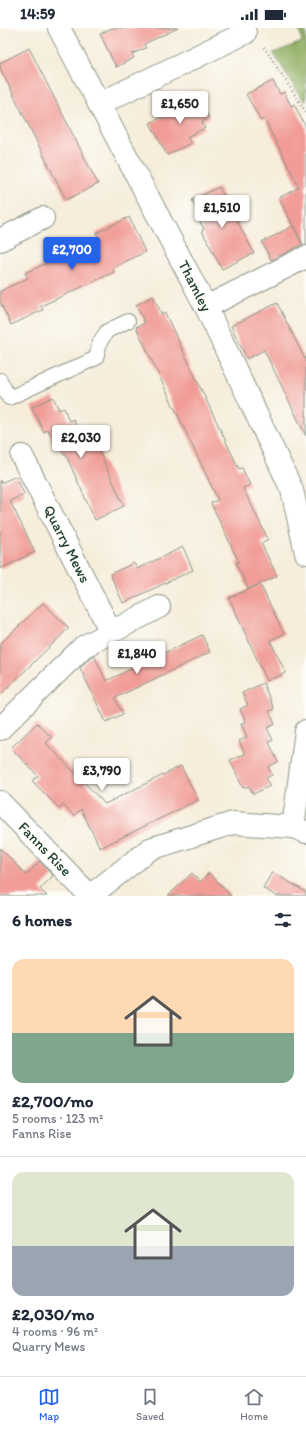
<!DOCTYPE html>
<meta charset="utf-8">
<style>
body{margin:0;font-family:Itim,sans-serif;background:#f2f2f3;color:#1f2937;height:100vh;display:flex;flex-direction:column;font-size:15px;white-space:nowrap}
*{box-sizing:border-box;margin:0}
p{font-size:13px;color:#747a83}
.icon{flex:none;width:22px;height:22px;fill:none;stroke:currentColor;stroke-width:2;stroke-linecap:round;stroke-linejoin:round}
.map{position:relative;height:868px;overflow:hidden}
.side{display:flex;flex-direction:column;background:#fff;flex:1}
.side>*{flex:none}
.price{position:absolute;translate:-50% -34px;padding:0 9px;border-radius:4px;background:#fff;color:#222;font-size:13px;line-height:26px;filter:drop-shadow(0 1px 2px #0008)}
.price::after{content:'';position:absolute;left:50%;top:24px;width:12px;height:9px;margin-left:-6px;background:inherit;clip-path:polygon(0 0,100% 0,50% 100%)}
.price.active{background:#2563eb;color:#fff}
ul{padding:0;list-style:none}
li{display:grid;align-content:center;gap:8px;height:212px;padding:0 12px}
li+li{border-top:1px solid #e0e1e3}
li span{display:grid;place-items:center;height:124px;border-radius:12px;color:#555}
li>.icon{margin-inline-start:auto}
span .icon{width:72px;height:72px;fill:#fffc;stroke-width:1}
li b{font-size:17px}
h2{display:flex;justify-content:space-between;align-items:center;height:48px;padding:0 12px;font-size:17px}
.status{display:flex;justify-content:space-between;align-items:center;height:28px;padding:0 20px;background:#fff;direction:ltr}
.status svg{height:11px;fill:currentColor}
.menu{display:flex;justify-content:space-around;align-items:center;height:56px;border-top:1px solid #e0e1e3;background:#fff;font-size:11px;color:#747a83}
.menu a{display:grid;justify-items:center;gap:2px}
.menu .active{color:#2563eb}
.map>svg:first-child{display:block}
</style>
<div class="status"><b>14:59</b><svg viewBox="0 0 49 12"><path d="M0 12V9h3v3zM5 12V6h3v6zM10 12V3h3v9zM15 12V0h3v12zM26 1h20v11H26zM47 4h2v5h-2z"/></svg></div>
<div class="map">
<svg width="306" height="868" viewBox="0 0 306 868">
<rect width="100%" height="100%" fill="#fdfcf7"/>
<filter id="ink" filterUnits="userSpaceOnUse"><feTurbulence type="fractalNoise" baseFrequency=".025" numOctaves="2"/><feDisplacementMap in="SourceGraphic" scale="8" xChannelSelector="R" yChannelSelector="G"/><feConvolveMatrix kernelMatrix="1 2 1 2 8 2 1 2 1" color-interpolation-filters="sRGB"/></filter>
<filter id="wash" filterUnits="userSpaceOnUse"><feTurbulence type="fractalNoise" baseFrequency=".012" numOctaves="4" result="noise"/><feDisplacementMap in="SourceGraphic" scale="16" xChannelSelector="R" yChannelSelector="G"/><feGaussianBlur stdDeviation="0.9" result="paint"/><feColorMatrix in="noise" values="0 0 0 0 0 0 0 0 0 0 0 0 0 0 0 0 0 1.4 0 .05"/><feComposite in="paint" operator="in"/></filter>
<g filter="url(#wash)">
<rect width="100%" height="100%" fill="#f6edda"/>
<polygon fill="#8ead61" stroke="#56754a" points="299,0 306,0 306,74 301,69 273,25 302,14"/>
<g id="blocks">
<g fill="#f19c97">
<polygon points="112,0 178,0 144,16 146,20 132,26 134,30 116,39 100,6"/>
<polygon points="29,20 98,156 66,172 0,40 0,35"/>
<polygon points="273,53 280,66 284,64 291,78 294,76 306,100 306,217 303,217 279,170 299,159 264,91 261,93 246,66"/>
<polygon points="189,68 192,75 199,71 209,90 202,94 205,100 187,109 191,115 167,127 150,95 174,83 171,77"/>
<polygon points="219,159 254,225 222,241 202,203 204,201 198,190 200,188 192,172"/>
<polygon points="129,189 145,224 112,240 114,244 41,278 43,282 11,297 0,274 0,263 28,250 25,245 99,211 96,205"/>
<polygon points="293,198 303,216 271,232 262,214"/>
<polygon points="153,268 162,287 165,285 239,441 242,440 250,457 243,460 268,511 261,515 277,548 248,561 236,535 239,534 211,475 218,472 136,299 145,295 136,277"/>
<polygon points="277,275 306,333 306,408 264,322 247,331 231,298"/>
<polygon points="53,369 59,382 64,380 69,393 73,391 79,404 82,402 88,414 94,412 124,478 95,492 65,425 63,426 58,413 54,415 48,402 44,404 32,379"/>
<polygon points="16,448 24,466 10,473 35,524 0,541 0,452 1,455"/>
<polygon points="183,519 193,542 123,575 110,546 134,535 137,541"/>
<polygon points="260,556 284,606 270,612 286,645 267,653 229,570"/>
<polygon points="43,575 69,600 0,667 0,616"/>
<polygon points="202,607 210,624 115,670 123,686 106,694 80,640 90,629 94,627 106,653"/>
<polygon points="263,655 274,681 269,683 275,696 267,700 273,712 269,714 278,734 268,739 272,747 266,750 270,758 253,766 249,758 243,760 230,732 245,726 239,713 247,709 241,696 246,694 240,681 248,677 242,665"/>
<polygon points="37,695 52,710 46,715 105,776 181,738 198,772 100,820 81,781 74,788 63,777 59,780 32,753 38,748 11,720"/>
<polygon points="0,820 26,847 40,833 53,848 40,861 47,868 0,868"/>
<polygon points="272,844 306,864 306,868 276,868 263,860"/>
<polygon points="192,845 200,854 209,845 231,868 168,868"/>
</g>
</g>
</g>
<g filter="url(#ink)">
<use href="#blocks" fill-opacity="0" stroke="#8a9587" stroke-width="1"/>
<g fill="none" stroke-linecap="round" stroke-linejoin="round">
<g stroke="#8a9587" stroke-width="16">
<polyline id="lane" points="0,352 9,370 96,330 100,314 107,303 128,293"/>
</g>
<g stroke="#8a9587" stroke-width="24">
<g id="street">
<polyline points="59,0 206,279 292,462 306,525"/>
<polyline points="99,76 245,5"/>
<polyline points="0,212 43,190"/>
<polyline points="206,279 306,229"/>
<polyline points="22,428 111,604"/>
<polyline points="0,701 83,619 159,579"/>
<polyline points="0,774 90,868"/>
<polyline points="293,799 306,703"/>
<polyline points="90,868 150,821 233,795 293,799 306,804"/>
</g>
</g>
<polyline stroke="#8a9587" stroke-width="2.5" stroke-dasharray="1 3" stroke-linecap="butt" points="264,19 306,84"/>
<use href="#lane" stroke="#fff" stroke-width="14"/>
<use href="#street" stroke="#fff" stroke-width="22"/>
</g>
</g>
<g text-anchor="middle" stroke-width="4" stroke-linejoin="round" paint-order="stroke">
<g font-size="15" fill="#1f3d34" stroke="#fdfcf7">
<text transform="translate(195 258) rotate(63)" y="5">Thamley</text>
<text transform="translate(67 516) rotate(63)" y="5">Quarry Mews</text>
<text transform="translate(45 821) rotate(46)" y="5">Fanns Rise</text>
</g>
</g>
</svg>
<b class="price" style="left:180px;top:97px">£1,650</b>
<b class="price" style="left:222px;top:201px">£1,510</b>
<b class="price active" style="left:72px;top:243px">£2,700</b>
<b class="price" style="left:81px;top:431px">£2,030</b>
<b class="price" style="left:137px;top:647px">£1,840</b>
<b class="price" style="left:102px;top:764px">£3,790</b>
</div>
<section class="side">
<h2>6 homes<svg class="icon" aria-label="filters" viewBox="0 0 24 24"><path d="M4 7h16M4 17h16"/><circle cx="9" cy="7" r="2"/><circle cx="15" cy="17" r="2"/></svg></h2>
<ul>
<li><span style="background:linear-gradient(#ffd9b3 60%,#7fa58c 0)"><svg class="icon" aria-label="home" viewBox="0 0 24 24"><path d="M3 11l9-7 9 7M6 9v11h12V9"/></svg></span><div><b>£2,700/mo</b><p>5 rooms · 123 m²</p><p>Fanns Rise</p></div></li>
<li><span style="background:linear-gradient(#dfe7d0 60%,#9aa5b1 0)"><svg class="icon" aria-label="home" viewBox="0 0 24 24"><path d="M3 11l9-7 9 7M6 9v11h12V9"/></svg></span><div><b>£2,030/mo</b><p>4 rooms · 96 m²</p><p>Quarry Mews</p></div></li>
</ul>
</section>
<nav class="menu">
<a class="active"><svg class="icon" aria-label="map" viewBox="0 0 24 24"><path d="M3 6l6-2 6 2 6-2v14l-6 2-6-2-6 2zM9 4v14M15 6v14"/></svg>Map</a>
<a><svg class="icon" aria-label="saved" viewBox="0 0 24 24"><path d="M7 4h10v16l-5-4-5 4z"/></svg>Saved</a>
<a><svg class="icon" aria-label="home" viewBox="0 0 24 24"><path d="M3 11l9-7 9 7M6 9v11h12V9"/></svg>Home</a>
</nav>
